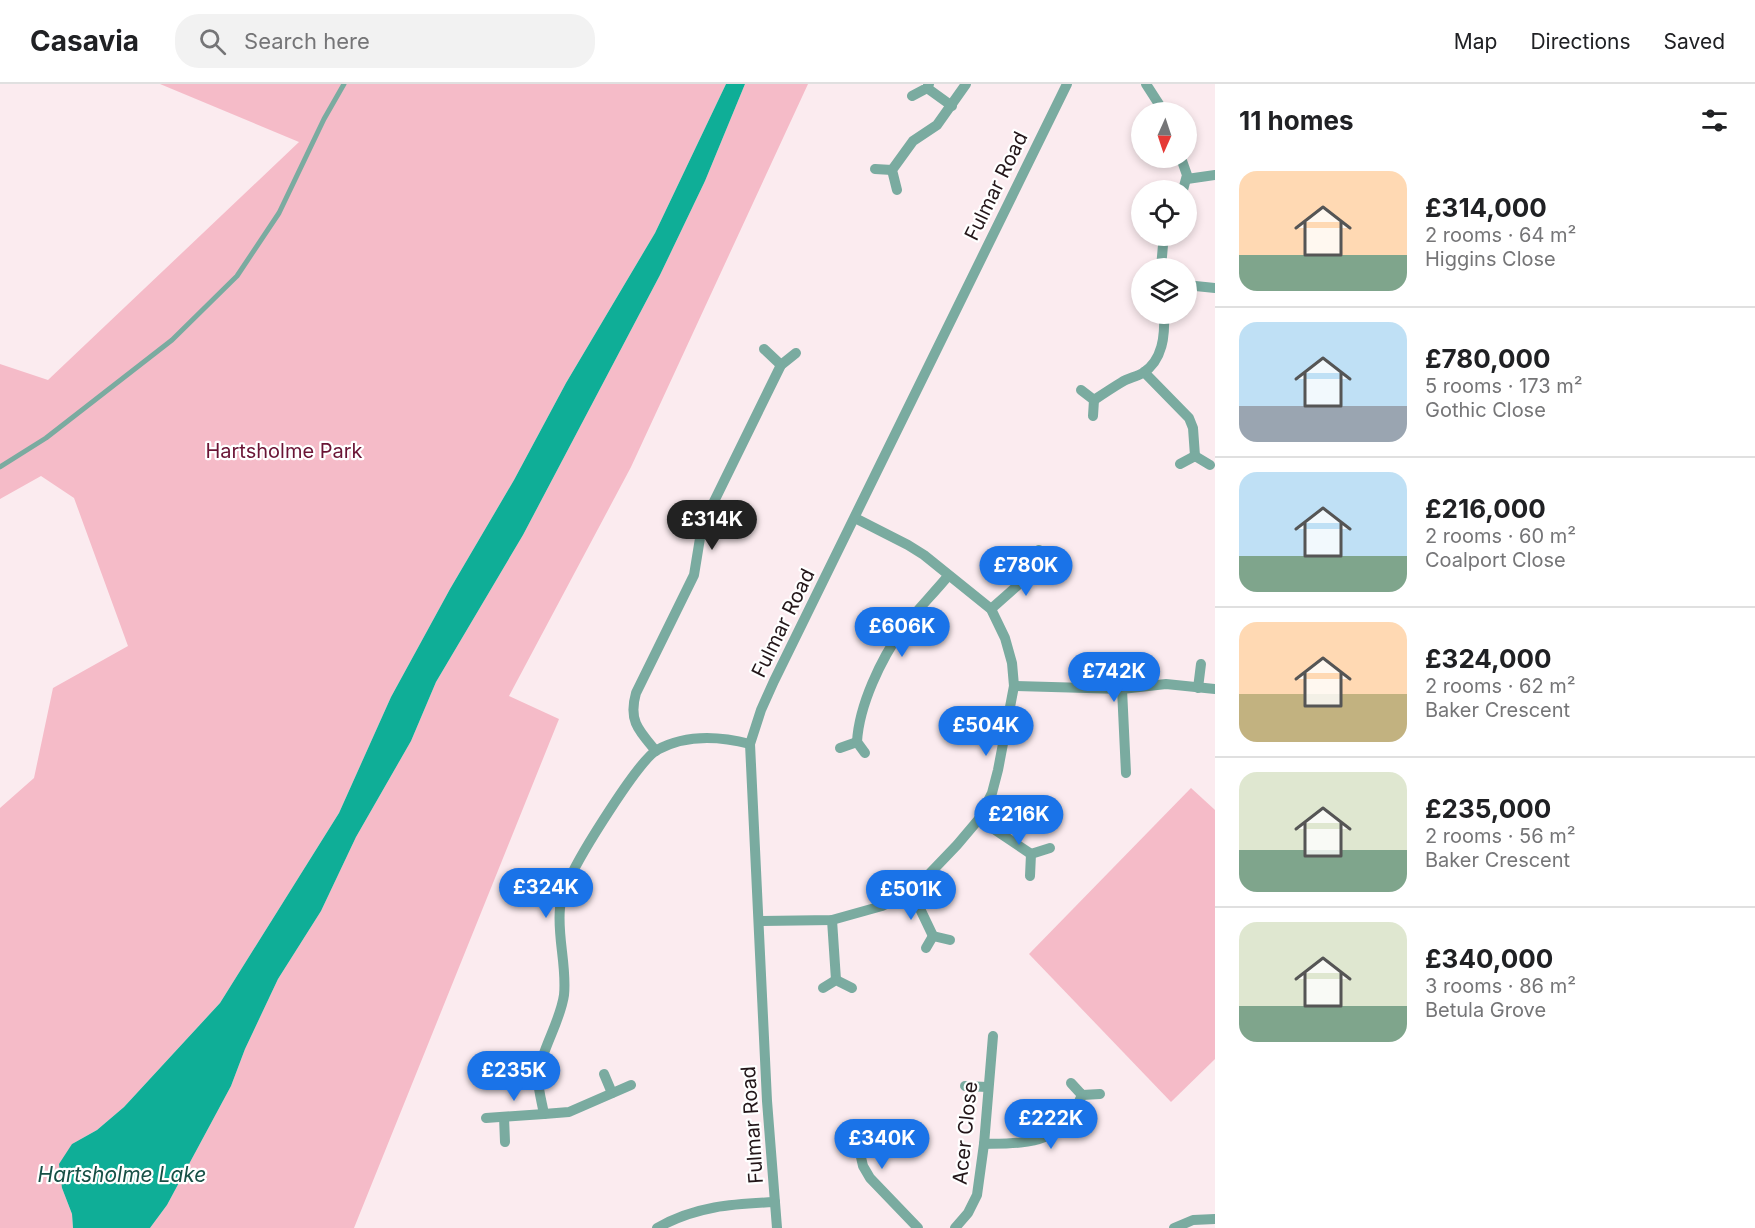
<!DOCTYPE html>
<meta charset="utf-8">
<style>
body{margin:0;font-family:Inter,sans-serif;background:#f2f2f2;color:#202124;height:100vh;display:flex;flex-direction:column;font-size:22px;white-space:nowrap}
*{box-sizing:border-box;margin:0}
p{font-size:20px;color:#757577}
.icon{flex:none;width:33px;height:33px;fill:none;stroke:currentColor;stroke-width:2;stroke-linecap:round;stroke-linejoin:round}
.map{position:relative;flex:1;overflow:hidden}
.panel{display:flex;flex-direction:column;background:#fff;width:540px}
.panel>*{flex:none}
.needle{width:39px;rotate:183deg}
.controls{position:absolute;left:1131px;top:18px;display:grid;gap:12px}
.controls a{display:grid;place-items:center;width:66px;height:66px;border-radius:50%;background:#fff;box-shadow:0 3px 9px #0003;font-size:30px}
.price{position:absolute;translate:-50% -51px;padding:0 14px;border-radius:21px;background:#1a73e8;color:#fff;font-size:20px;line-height:39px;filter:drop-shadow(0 2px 3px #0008)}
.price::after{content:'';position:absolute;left:50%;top:36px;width:18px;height:14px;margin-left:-9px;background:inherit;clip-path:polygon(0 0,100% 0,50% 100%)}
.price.active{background:#222;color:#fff}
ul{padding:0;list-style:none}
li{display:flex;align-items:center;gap:18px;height:150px;padding:0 24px}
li+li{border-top:2px solid #e0e0e0}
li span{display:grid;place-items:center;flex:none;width:168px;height:120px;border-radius:18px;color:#555}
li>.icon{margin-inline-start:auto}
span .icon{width:72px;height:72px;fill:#fffc;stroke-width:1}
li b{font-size:26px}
h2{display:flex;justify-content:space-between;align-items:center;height:72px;padding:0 24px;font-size:26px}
header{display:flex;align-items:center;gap:36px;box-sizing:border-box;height:84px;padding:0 30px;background:#fff;border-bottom:2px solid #e0e0e0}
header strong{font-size:28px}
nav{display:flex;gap:33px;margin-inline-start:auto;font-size:21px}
.search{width:420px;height:54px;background:#f2f2f2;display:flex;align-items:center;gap:15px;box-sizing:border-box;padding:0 21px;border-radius:24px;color:#757577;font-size:22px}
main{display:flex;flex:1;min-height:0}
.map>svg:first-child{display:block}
</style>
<header>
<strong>Casavia</strong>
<div class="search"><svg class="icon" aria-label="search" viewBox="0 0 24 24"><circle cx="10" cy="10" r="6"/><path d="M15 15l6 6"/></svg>Search here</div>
<nav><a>Map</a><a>Directions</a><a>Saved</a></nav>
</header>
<main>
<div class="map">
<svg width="1215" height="1144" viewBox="0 0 1215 1144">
<rect width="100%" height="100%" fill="#fbebef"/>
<g fill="#f5bbc8">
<polygon points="160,0 726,0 655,149 566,299 514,396 450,505 391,613 339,729 220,919 124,1023 97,1046 72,1060 62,1104 72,1130 73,1144 0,1144 0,724 34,694 53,604 128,562 74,414 41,392 0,415 0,280 48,296 299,58"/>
<polygon points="745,0 808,0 631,383 509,612 559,635 354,1144 150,1144 167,1121 231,1002 245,965 278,895 321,827 356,753 411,657 436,598 523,451 660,191 705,97"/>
<polygon points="1191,704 1215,726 1215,975 1171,1018 1029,870"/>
</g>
<polygon fill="#0fae97" points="726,0 745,0 705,97 660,191 523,451 436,598 411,657 356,753 321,827 278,895 245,965 231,1002 167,1121 150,1144 73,1144 72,1130 62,1104 59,1080 72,1060 97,1046 124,1023 220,919 339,729 391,613 450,505 514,396 566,299 655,149"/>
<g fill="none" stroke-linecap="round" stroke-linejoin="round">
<polyline stroke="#7aaba0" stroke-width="5" points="0,383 46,354 172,256 237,192 279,129 324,35 344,0"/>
<g stroke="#7aaba0" stroke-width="10">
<polyline points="1146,0 1164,28"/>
<polyline points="927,4 952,22"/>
<polyline points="912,12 927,4 929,0"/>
<polyline points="1181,74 1187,91 1183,106"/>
<polyline points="875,85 892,86"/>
<polyline points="1187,95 1215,91"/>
<polyline points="897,106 892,86 913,57 937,41 966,0"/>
<polyline points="1161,184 1163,161 1166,152"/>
<polyline points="1186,201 1215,204"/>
<polyline points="764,265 781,281"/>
<polyline points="1144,288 1189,334 1193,344 1195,372"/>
<polyline points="1081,306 1094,316 1093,332"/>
<path d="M1094 316C1103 310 1112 304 1122 298 1128 294 1136 293 1143 289 1163 276 1165 251 1164 230"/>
<polyline points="1180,380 1195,372 1210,381"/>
<polyline points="1039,466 1042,480 1056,487"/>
<polyline points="991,525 1042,480"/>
<polyline points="1014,602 1122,605 1166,600 1215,605"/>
<polyline points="1198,604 1201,580"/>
<polyline points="1122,605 1126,689"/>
<polyline points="840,664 857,658"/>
<path d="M656 667C639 647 628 637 636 609L694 491 702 442 781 281 796 269"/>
<path d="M865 669 857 658C859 621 881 575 903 544 917 526 934 509 948 492"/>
<polyline points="979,735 1031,770"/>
<polyline points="1030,792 1031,770 1050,764"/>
<polyline points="912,808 933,852"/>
<polyline points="832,836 836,896"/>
<polyline points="759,837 832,836 882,822 912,808 957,761 979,735 992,709 998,686 1014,602 1012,579 1005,554 991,525 924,471 908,461 855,434"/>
<polyline points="926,864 933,852 950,856"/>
<polyline points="823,904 836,896 852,904"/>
<polyline points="604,990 612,1009"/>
<polyline points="1071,999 1082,1011 1100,1010"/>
<path d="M631 1001 569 1028 544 1030C542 1019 538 1005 538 994 541 965 560 939 564 911 567 882 557 853 560 824 561 814 566 803 570 794 580 771 638 677 657 666 686 650 719 652 750 660"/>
<polyline points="965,1002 987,1003"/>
<polyline points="504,1033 505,1058"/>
<polyline points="486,1034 544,1030"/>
<polyline points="840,1050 858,1060 863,1082 870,1094 918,1144"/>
<polyline points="858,1060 870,1049"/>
<path d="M984 1060C1031 1059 1061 1061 1082 1011"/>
<path d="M657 1144C696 1122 732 1120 775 1118"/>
<polyline points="777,1144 767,1017 750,660 761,626 774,597 1067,0"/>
<polyline points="955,1144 968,1129 977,1111 984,1060 993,952"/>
<polyline points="1174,1144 1193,1136 1215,1135"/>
</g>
</g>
<g text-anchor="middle" stroke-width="4.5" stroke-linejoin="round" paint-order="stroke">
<g font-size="20" fill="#231619" stroke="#fff">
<text transform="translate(996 102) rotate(-64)" y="7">Fulmar Road</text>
<text transform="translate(783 539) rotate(-64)" y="7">Fulmar Road</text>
<text transform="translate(752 1041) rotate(-94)" y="7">Fulmar Road</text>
<text transform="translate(965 1049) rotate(-84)" y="7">Acer Close</text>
</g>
<g font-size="20" fill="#6a1435" stroke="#fff">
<text x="284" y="374">Hartsholme Park</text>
</g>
<g font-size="21" font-style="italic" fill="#175046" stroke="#fff">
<text x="122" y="1098">Hartsholme Lake</text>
</g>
</g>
</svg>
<div class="controls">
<a><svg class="needle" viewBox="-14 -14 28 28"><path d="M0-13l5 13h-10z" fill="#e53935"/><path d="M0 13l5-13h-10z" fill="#757577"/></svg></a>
<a><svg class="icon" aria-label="locate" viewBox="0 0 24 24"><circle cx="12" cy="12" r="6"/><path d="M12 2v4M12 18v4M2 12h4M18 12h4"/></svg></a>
<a><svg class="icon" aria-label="layers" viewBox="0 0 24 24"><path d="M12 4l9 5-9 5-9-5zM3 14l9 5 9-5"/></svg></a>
</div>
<b class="price active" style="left:712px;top:467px">£314K</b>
<b class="price" style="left:1026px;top:513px">£780K</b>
<b class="price" style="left:902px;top:574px">£606K</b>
<b class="price" style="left:1114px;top:619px">£742K</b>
<b class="price" style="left:986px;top:673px">£504K</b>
<b class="price" style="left:1019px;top:762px">£216K</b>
<b class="price" style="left:546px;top:835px">£324K</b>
<b class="price" style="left:911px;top:837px">£501K</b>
<b class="price" style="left:514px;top:1018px">£235K</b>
<b class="price" style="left:1051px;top:1066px">£222K</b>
<b class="price" style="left:882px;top:1086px">£340K</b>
</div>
<section class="panel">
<h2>11 homes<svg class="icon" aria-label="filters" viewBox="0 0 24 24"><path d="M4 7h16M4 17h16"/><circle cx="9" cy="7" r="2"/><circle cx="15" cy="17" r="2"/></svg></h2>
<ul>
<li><span style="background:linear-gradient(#ffd9b3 70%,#7fa58c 0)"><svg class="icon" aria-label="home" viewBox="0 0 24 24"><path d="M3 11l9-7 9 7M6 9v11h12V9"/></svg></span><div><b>£314,000</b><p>2 rooms · 64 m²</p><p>Higgins Close</p></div></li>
<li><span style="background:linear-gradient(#bfe0f5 70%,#9aa5b1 0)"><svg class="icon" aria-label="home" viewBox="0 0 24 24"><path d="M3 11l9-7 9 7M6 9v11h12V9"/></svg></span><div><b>£780,000</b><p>5 rooms · 173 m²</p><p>Gothic Close</p></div></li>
<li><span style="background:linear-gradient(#bfe0f5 70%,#7fa58c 0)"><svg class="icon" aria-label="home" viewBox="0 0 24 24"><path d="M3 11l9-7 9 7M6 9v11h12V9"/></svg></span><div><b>£216,000</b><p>2 rooms · 60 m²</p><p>Coalport Close</p></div></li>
<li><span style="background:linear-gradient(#ffd9b3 60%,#c2b280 0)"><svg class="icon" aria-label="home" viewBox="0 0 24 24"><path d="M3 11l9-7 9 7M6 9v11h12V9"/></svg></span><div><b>£324,000</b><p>2 rooms · 62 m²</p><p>Baker Crescent</p></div></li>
<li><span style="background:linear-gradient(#dfe7d0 65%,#7fa58c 0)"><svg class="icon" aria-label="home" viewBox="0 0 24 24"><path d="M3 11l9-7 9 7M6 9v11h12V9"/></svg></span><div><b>£235,000</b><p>2 rooms · 56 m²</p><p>Baker Crescent</p></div></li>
<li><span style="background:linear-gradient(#dfe7d0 70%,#7fa58c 0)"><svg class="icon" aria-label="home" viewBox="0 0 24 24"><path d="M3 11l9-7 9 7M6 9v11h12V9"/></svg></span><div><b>£340,000</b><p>3 rooms · 86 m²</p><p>Betula Grove</p></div></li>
</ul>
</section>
</main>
